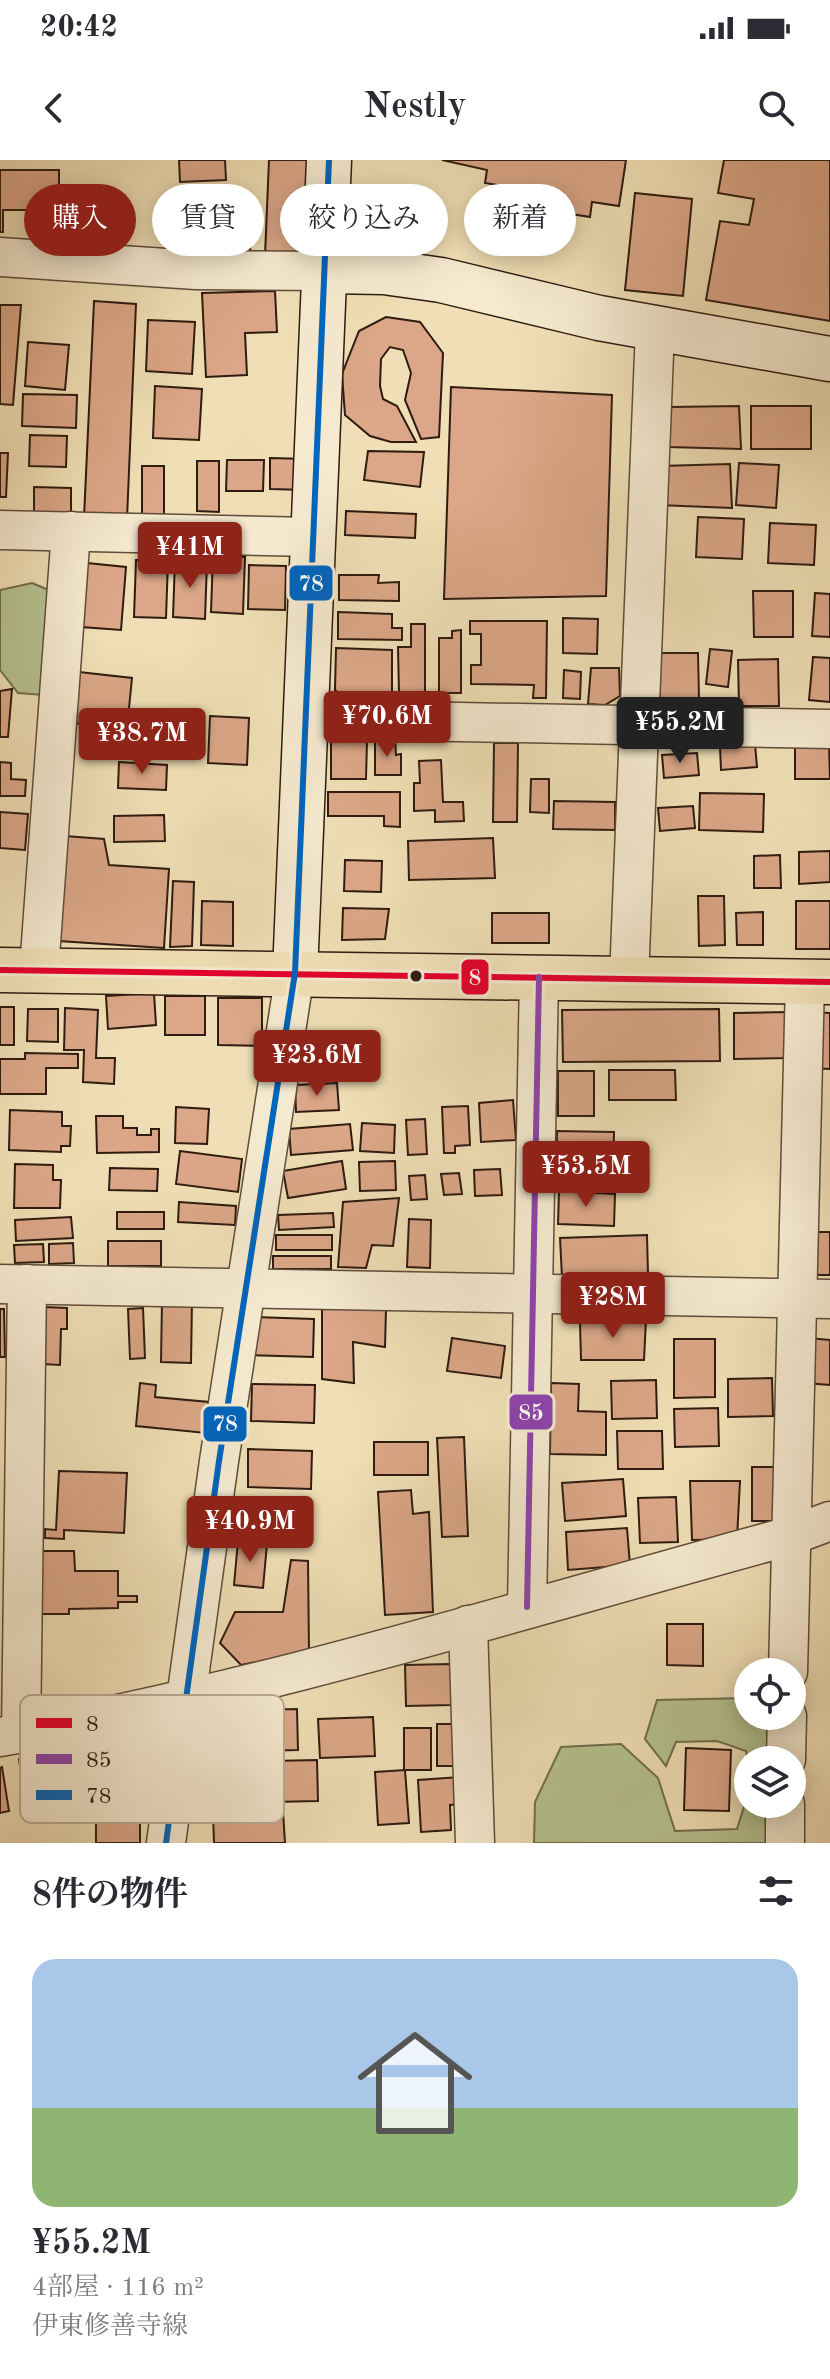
<!DOCTYPE html>
<html lang="ja">
<meta charset="utf-8">
<style>
body{margin:0;font-family:"Old Standard TT","Noto Serif JP",serif;background:#f2f2f3;color:#2b2b33;height:100vh;display:flex;flex-direction:column;font-size:30px;white-space:nowrap}
*{box-sizing:border-box;margin:0}
p{font-size:26px;color:#7c7c81}
.icon{flex:none;width:44px;height:44px;fill:none;stroke:currentColor;stroke-width:2;stroke-linecap:round;stroke-linejoin:round}
.map{position:relative;height:1683px;overflow:hidden}
.side{display:flex;flex-direction:column;background:#fff;flex:1}
.side>*{flex:none}
.hud{position:absolute;left:24px;top:24px;width:782px;height:72px;display:flex;gap:16px}
.tools{position:absolute;left:734px;top:1498px;display:grid;gap:16px}
.tools a{display:grid;place-items:center;width:72px;height:72px;border-radius:50%;background:#fff;box-shadow:0 4px 20px #0003;font-size:40px}
.price{position:absolute;translate:-50% -68px;padding:0 18px;border-radius:8px;background:#8f2418;color:#fff;font-size:26px;line-height:52px;filter:drop-shadow(0 2px 4px #0008)}
.price::after{content:'';position:absolute;left:50%;top:48px;width:24px;height:18px;margin-left:-12px;background:inherit;clip-path:polygon(0 0,100% 0,50% 100%)}
.price.current{background:#222;color:#fff}
ul{padding:0;list-style:none}
li{display:grid;align-content:center;gap:16px;height:424px;padding:0 32px}
li span{display:grid;place-items:center;height:248px;border-radius:24px;color:#555}
li>.icon{margin-inline-start:auto}
span .icon{width:144px;height:144px;fill:#fffc;stroke-width:1}
li b{font-size:34px}
h2{display:flex;justify-content:space-between;align-items:center;height:96px;padding:0 32px;font-size:34px}
.pill{padding:0 28px;border-radius:36px;background:#fff;box-shadow:0 4px 20px #0003;font-size:28px;line-height:72px}
.pill.current{background:#8f2418;color:#fff}
.status{display:flex;justify-content:space-between;align-items:center;height:56px;padding:0 40px;background:#fff;direction:ltr}
.status svg{height:22px;fill:currentColor}
header{display:flex;justify-content:space-between;align-items:center;height:104px;padding:0 32px;background:#fff;font-size:36px;font-weight:600}
.map>svg:first-child{display:block}
</style>
<div class="status"><b>20:42</b><svg viewBox="0 0 49 12"><path d="M0 12V9h3v3zM5 12V6h3v6zM10 12V3h3v9zM15 12V0h3v12zM26 1h20v11H26zM47 4h2v5h-2z"/></svg></div>
<header><svg class="icon" aria-label="back" viewBox="0 0 24 24"><path d="M15 5l-7 7 7 7"/></svg>Nestly<svg class="icon" aria-label="search" viewBox="0 0 24 24"><circle cx="10" cy="10" r="6"/><path d="M15 15l6 6"/></svg></header>
<div class="map">
<svg width="830" height="1683" viewBox="0 0 830 1683">
<rect width="100%" height="100%" fill="#f0dfb6"/>
<filter id="stains"><feTurbulence type="fractalNoise" baseFrequency=".0025" numOctaves="4"/><feColorMatrix values="0 0 0 0 .2 0 0 0 0 .09 0 0 0 0 .02 0 0 0 .5 -.17"/></filter>
<radialGradient id="worn" r=".72"><stop offset=".6" stop-color="#630" stop-opacity="0"/><stop offset="1" stop-color="#630" stop-opacity=".3"/></radialGradient>
<g fill="#b6c291" stroke="#726e50" stroke-width="2">
<polygon points="32,423 51,431 43,535 18,533 0,510 0,430"/>
<polygon points="748,1538 748,1556 773,1556 771,1600 748,1600 746,1591 717,1581 676,1582 666,1606 645,1579 657,1540"/>
<polygon points="621,1584 658,1618 675,1671 737,1669 748,1634 748,1644 769,1644 769,1683 534,1683 535,1642 561,1587"/>
</g>
<g fill="#dba788" stroke="#2f1b10" stroke-width="2">
<polygon points="179,0 225,0 226,20 180,22"/>
<polygon points="269,0 314,0 310,97 265,95"/>
<polygon points="442,0 626,0 619,46 592,42 590,57 535,48 529,30 485,23 487,10"/>
<polygon points="724,0 830,0 830,161 706,140 720,61 749,65 754,39 718,33"/>
<polygon points="0,10 59,10 59,50 3,50 3,72 0,72"/>
<polygon points="635,33 692,39 683,136 625,130"/>
<polygon points="175,53 251,57 250,93 174,90"/>
<polygon points="275,131 277,172 245,173 247,215 206,217 202,133"/>
<polygon points="94,141 136,144 127,359 84,357"/>
<polygon points="0,145 21,145 13,245 0,244"/>
<polygon points="386,157 420,162 443,193 439,277 421,279 405,240 411,213 403,190 390,187 381,199 380,226 383,239 397,246 416,282 391,282 370,276 345,255 342,214 359,171"/>
<polygon points="148,160 195,162 192,214 146,211"/>
<polygon points="28,182 69,185 65,230 25,226"/>
<polygon points="155,226 202,229 199,280 153,278"/>
<polygon points="451,227 612,235 606,436 444,439"/>
<polygon points="23,234 77,235 76,268 22,266"/>
<polygon points="739,246 741,289 668,287 670,247"/>
<rect x="751" y="246" width="60" height="43"/>
<polygon points="30,275 67,276 66,307 29,306"/>
<polygon points="368,291 424,292 420,327 364,320"/>
<polygon points="0,293 8,293 6,337 0,337"/>
<polygon points="270,298 307,299 306,330 270,329"/>
<polygon points="227,300 264,300 263,331 226,331"/>
<polygon points="197,301 219,301 219,352 197,351"/>
<polygon points="739,303 779,305 776,348 736,345"/>
<polygon points="730,304 732,348 658,345 660,306"/>
<polygon points="142,306 164,306 164,357 142,356"/>
<polygon points="34,327 71,328 71,359 34,358"/>
<polygon points="346,351 416,354 415,378 345,375"/>
<polygon points="698,357 744,359 742,399 696,397"/>
<polygon points="770,363 816,365 814,405 768,403"/>
<polygon points="213,395 245,397 243,454 211,452"/>
<polygon points="136,400 168,401 166,458 134,457"/>
<polygon points="175,400 207,402 205,459 173,457"/>
<polygon points="87,403 126,407 121,470 81,467"/>
<polygon points="249,405 286,406 285,450 248,449"/>
<polygon points="339,415 379,415 378,423 399,422 399,441 339,440"/>
<polygon points="753,431 793,431 793,477 754,477"/>
<polygon points="815,433 830,434 830,477 812,476"/>
<polygon points="338,452 392,454 392,468 402,468 402,480 338,479"/>
<polygon points="563,458 598,459 597,494 563,493"/>
<polygon points="470,461 547,461 546,538 533,538 534,525 471,524 471,505 481,505 481,474 470,474"/>
<polygon points="411,464 425,464 425,534 399,534 398,487 411,487"/>
<polygon points="461,470 461,533 439,533 439,478 452,478 452,471"/>
<polygon points="336,488 392,490 392,536 347,540 335,530"/>
<polygon points="710,489 732,491 728,527 706,524"/>
<polygon points="659,493 698,493 699,539 660,539"/>
<polygon points="813,497 830,498 830,542 809,540"/>
<polygon points="778,499 779,546 739,546 738,500"/>
<polygon points="591,508 619,508 620,536 605,545 588,544"/>
<polygon points="564,510 581,512 580,539 563,538"/>
<polygon points="79,512 132,518 127,568 74,563"/>
<polygon points="12,529 8,577 0,577 0,531"/>
<polygon points="210,556 249,558 247,605 208,603"/>
<polygon points="375,580 395,580 396,595 401,594 401,615 375,615"/>
<polygon points="331,581 367,581 366,619 331,619"/>
<polygon points="494,583 518,583 517,662 493,662"/>
<polygon points="755,584 757,607 721,610 720,587"/>
<polygon points="795,584 829,584 830,619 795,619"/>
<polygon points="697,593 699,615 664,618 662,595"/>
<polygon points="441,600 443,642 463,642 464,661 435,662 435,650 414,651 414,623 420,623 419,601"/>
<polygon points="0,602 11,603 11,619 26,620 25,636 0,636"/>
<polygon points="119,602 167,605 166,630 118,628"/>
<polygon points="531,619 549,619 549,653 530,652"/>
<polygon points="328,632 400,632 400,667 384,666 384,656 328,656"/>
<polygon points="700,633 764,634 763,672 699,670"/>
<polygon points="554,641 615,642 615,670 553,669"/>
<polygon points="693,646 695,668 660,671 658,648"/>
<polygon points="0,652 28,654 25,690 0,688"/>
<polygon points="164,655 165,681 114,682 114,656"/>
<polygon points="65,676 104,679 109,705 169,709 164,788 59,781"/>
<polygon points="493,678 495,718 409,720 408,681"/>
<polygon points="830,691 830,722 799,724 799,692"/>
<polygon points="780,695 781,728 754,728 754,696"/>
<polygon points="345,700 382,701 381,732 344,731"/>
<polygon points="173,721 194,722 192,786 170,787"/>
<polygon points="698,736 724,736 725,785 699,786"/>
<polygon points="202,741 233,742 233,786 201,785"/>
<rect x="796" y="741" width="34" height="48"/>
<polygon points="343,748 389,749 385,779 342,780"/>
<polygon points="763,752 763,785 737,785 736,753"/>
<rect x="492" y="753" width="57" height="30"/>
<polygon points="154,833 156,865 108,869 106,836"/>
<rect x="165" y="836" width="40" height="39"/>
<polygon points="218,838 262,838 262,886 218,885"/>
<rect x="0" y="847" width="14" height="38"/>
<polygon points="65,848 98,850 96,898 115,898 114,924 83,922 84,890 64,890"/>
<polygon points="28,849 58,849 58,882 27,881"/>
<polygon points="719,849 720,901 563,902 562,850"/>
<polygon points="788,852 789,898 734,899 734,853"/>
<polygon points="812,852 830,853 830,909 809,908"/>
<polygon points="25,893 78,894 78,908 46,908 46,934 0,934 0,899 25,899"/>
<polygon points="609,910 675,910 676,940 609,940"/>
<rect x="558" y="911" width="36" height="45"/>
<polygon points="337,923 339,950 296,952 295,925"/>
<polygon points="513,940 516,980 481,982 479,943"/>
<polygon points="468,946 470,985 455,986 455,993 444,993 442,947"/>
<polygon points="176,947 209,949 207,984 175,983"/>
<polygon points="10,950 62,952 62,966 71,966 70,986 61,986 61,992 9,990"/>
<polygon points="96,956 123,956 123,968 137,968 137,975 151,975 151,969 159,969 159,992 97,993"/>
<polygon points="425,959 427,994 408,995 406,960"/>
<polygon points="362,963 395,965 394,993 360,991"/>
<polygon points="350,964 353,990 291,995 289,969"/>
<polygon points="557,971 614,972 613,1020 556,1018"/>
<polygon points="180,991 242,999 238,1032 176,1024"/>
<polygon points="342,1001 346,1029 288,1038 283,1011"/>
<polygon points="395,1001 396,1030 360,1031 359,1002"/>
<polygon points="15,1004 53,1005 53,1020 61,1020 60,1048 14,1048"/>
<polygon points="110,1008 158,1009 157,1031 109,1030"/>
<polygon points="500,1009 502,1035 475,1036 474,1010"/>
<polygon points="459,1013 462,1034 444,1035 441,1014"/>
<polygon points="425,1015 427,1039 411,1040 409,1016"/>
<polygon points="559,1031 615,1034 614,1066 558,1064"/>
<polygon points="399,1038 393,1086 372,1085 366,1108 338,1107 343,1042"/>
<polygon points="179,1042 236,1046 235,1065 178,1062"/>
<rect x="117" y="1052" width="47" height="17"/>
<polygon points="333,1053 334,1067 279,1070 278,1055"/>
<polygon points="71,1057 73,1078 16,1081 15,1060"/>
<polygon points="409,1059 431,1060 430,1108 407,1107"/>
<polygon points="812,1072 830,1072 830,1115 813,1115"/>
<rect x="276" y="1075" width="56" height="15"/>
<polygon points="647,1075 648,1114 562,1117 560,1078"/>
<rect x="108" y="1081" width="53" height="25"/>
<polygon points="73,1083 74,1103 49,1104 49,1084"/>
<polygon points="43,1084 44,1102 15,1103 14,1085"/>
<rect x="273" y="1096" width="58" height="13"/>
<polygon points="162,1139 192,1140 191,1203 161,1202"/>
<polygon points="44,1147 67,1148 67,1169 61,1169 60,1205 43,1204"/>
<polygon points="322,1147 386,1149 385,1187 353,1182 354,1223 322,1219"/>
<polygon points="143,1148 145,1198 130,1199 128,1149"/>
<polygon points="0,1149 4,1149 5,1197 0,1197"/>
<polygon points="251,1157 314,1159 313,1197 250,1195"/>
<polygon points="646,1159 644,1200 581,1200 580,1162"/>
<polygon points="452,1178 505,1186 501,1218 447,1211"/>
<polygon points="809,1178 830,1180 830,1225 806,1223"/>
<polygon points="674,1179 715,1179 715,1237 674,1238"/>
<polygon points="772,1218 773,1256 728,1257 728,1219"/>
<polygon points="656,1220 657,1258 612,1259 611,1221"/>
<polygon points="140,1223 156,1225 155,1237 209,1242 206,1273 136,1266"/>
<polygon points="551,1223 579,1224 578,1251 606,1252 606,1295 550,1294"/>
<polygon points="252,1224 315,1225 314,1263 251,1261"/>
<polygon points="718,1248 719,1286 675,1287 674,1249"/>
<polygon points="617,1271 662,1271 663,1309 618,1309"/>
<polygon points="464,1277 468,1376 442,1377 437,1278"/>
<rect x="374" y="1282" width="54" height="33"/>
<polygon points="248,1289 312,1291 311,1329 248,1327"/>
<rect x="752" y="1307" width="32" height="54"/>
<polygon points="59,1311 127,1313 124,1373 64,1370 64,1379 45,1378 45,1369 56,1370"/>
<polygon points="623,1319 626,1356 565,1361 562,1323"/>
<polygon points="690,1321 740,1321 737,1379 692,1380"/>
<polygon points="411,1330 413,1354 429,1352 433,1452 385,1455 378,1332"/>
<polygon points="676,1337 678,1382 640,1383 638,1338"/>
<polygon points="258,1344 303,1349 300,1379 254,1374"/>
<polygon points="627,1368 630,1405 568,1410 566,1372"/>
<polygon points="238,1381 267,1384 263,1428 234,1425"/>
<polygon points="40,1391 74,1391 75,1411 118,1411 118,1436 137,1436 137,1442 118,1442 118,1448 69,1449 69,1454 41,1454"/>
<polygon points="291,1400 308,1401 309,1492 241,1505 220,1483 235,1452 283,1452"/>
<polygon points="667,1464 703,1464 703,1506 667,1505"/>
<polygon points="450,1504 452,1545 406,1546 405,1505"/>
<polygon points="297,1549 298,1590 253,1591 252,1550"/>
<polygon points="373,1557 375,1596 320,1598 318,1559"/>
<rect x="437" y="1564" width="27" height="42"/>
<rect x="404" y="1568" width="27" height="42"/>
<polygon points="686,1588 731,1590 729,1651 684,1650"/>
<polygon points="61,1593 70,1647 27,1654 19,1599"/>
<polygon points="317,1600 318,1641 272,1642 271,1601"/>
<polygon points="2,1607 9,1651 0,1653 0,1608"/>
<polygon points="405,1610 409,1663 378,1665 375,1612"/>
<polygon points="460,1617 462,1644 450,1645 451,1670 421,1672 418,1620"/>
<rect x="96" y="1647" width="44" height="36"/>
<polygon points="283,1651 285,1683 214,1683 213,1654"/>
</g>
<g fill="none" stroke-linecap="round" stroke-linejoin="round">
<g stroke="#5f4c3a" stroke-width="41">
<g id="street">
<polyline points="0,97 196,110 325,111"/>
<polyline points="0,370 313,377"/>
<polyline points="305,559 830,569"/>
<polyline points="39,810 71,371"/>
<polyline points="629,819 655,169"/>
<polyline points="0,1124 830,1139"/>
<polyline points="527,1447 539,817"/>
<polyline points="468,1465 475,1683"/>
<polyline points="788,1512 805,821"/>
<polyline points="21,1574 27,1124"/>
<path d="M0 1577C267 1530 528 1447 790 1376L830 1361"/>
<polyline points="786,1600 787,1556"/>
<polyline points="166,1683 219,1301 295,813"/>
<polyline points="785,1683 785,1644"/>
</g>
</g>
<g stroke="#2f1b10" stroke-width="47">
<g id="secondary">
<polyline points="325,111 384,112 441,120 599,158 830,199"/>
<polyline points="295,813 329,0"/>
</g>
</g>
<g stroke="#2f1b10" stroke-width="47">
<polyline id="primary" points="0,810 830,822"/>
</g>
<use href="#street" stroke="#f5ead0" stroke-width="38"/>
<use href="#secondary" stroke="#f5ead0" stroke-width="44"/>
<use href="#primary" stroke="#f0dfb6" stroke-width="44"/>
<g stroke="#f5ead0" stroke-width="12">
<polyline id="bus-1" points="0,810 830,822"/>
</g>
<g stroke="#f5ead0" stroke-width="12">
<polyline id="bus-2" points="527,1447 539,817"/>
</g>
<g stroke="#f5ead0" stroke-width="12">
<polyline id="bus-3" points="166,1683 219,1301 295,813 329,0"/>
</g>
<use href="#bus-1" stroke="#e4002b" stroke-width="6"/>
<use href="#bus-2" stroke="#8e44ad" stroke-width="6"/>
<use href="#bus-3" stroke="#0065bd" stroke-width="6"/>
</g>
<circle fill="#2f1b10" stroke="#f5ead0" stroke-width="3" cx="416" cy="816" r="7"/>
<rect x="20" y="1535" width="264" height="128" rx="12" fill="#f5ead0" stroke="#baac96" stroke-width="2"/>
<rect x="36" y="1558" width="36" height="10" fill="#e4002b"/>
<rect x="36" y="1594" width="36" height="10" fill="#8e44ad"/>
<rect x="36" y="1630" width="36" height="10" fill="#0065bd"/>
<g font-size="22" fill="#2f1b10">
<text x="86" y="1571">8</text>
<text x="86" y="1607">85</text>
<text x="86" y="1643">78</text>
</g>
<g stroke="#f5ead0" stroke-width="3">
<rect x="288" y="404" width="46" height="38" rx="8" fill="#0065bd"/>
<rect x="460" y="798" width="30" height="38" rx="8" fill="#e4002b"/>
<rect x="508" y="1233" width="46" height="38" rx="8" fill="#8e44ad"/>
<rect x="202" y="1245" width="46" height="38" rx="8" fill="#0065bd"/>
</g>
<g font-size="22" text-anchor="middle" font-weight="bold" fill="#fff">
<text x="311" y="431">78</text>
<text x="475" y="825">8</text>
<text x="531" y="1260">85</text>
<text x="225" y="1271">78</text>
</g>
<rect width="100%" height="100%" filter="url(#stains)"/>
<rect width="100%" height="100%" fill="url(#worn)"/>
</svg>
<div class="tools">
<a><svg class="icon" aria-label="locate" viewBox="0 0 24 24"><circle cx="12" cy="12" r="6"/><path d="M12 2v4M12 18v4M2 12h4M18 12h4"/></svg></a>
<a><svg class="icon" aria-label="layers" viewBox="0 0 24 24"><path d="M12 4l9 5-9 5-9-5zM3 14l9 5 9-5"/></svg></a>
</div>
<b class="price" style="left:190px;top:430px">¥41M</b>
<b class="price" style="left:387px;top:599px">¥70.6M</b>
<b class="price current" style="left:680px;top:605px">¥55.2M</b>
<b class="price" style="left:142px;top:616px">¥38.7M</b>
<b class="price" style="left:317px;top:938px">¥23.6M</b>
<b class="price" style="left:586px;top:1049px">¥53.5M</b>
<b class="price" style="left:613px;top:1180px">¥28M</b>
<b class="price" style="left:250px;top:1404px">¥40.9M</b>
<div class="hud">
<a class="pill current">購入</a>
<a class="pill">賃貸</a>
<a class="pill">絞り込み</a>
<a class="pill">新着</a>
</div>
</div>
<section class="side">
<h2>8件の物件<svg class="icon" aria-label="filters" viewBox="0 0 24 24"><path d="M4 7h16M4 17h16"/><circle cx="9" cy="7" r="2"/><circle cx="15" cy="17" r="2"/></svg></h2>
<ul>
<li><span style="background:linear-gradient(#a9c7e8 60%,#8fb573 0)"><svg class="icon" aria-label="home" viewBox="0 0 24 24"><path d="M3 11l9-7 9 7M6 9v11h12V9"/></svg></span><div><b>¥55.2M</b><p>4部屋 · 116 m²</p><p>伊東修善寺線</p></div></li>
</ul>
</section>
